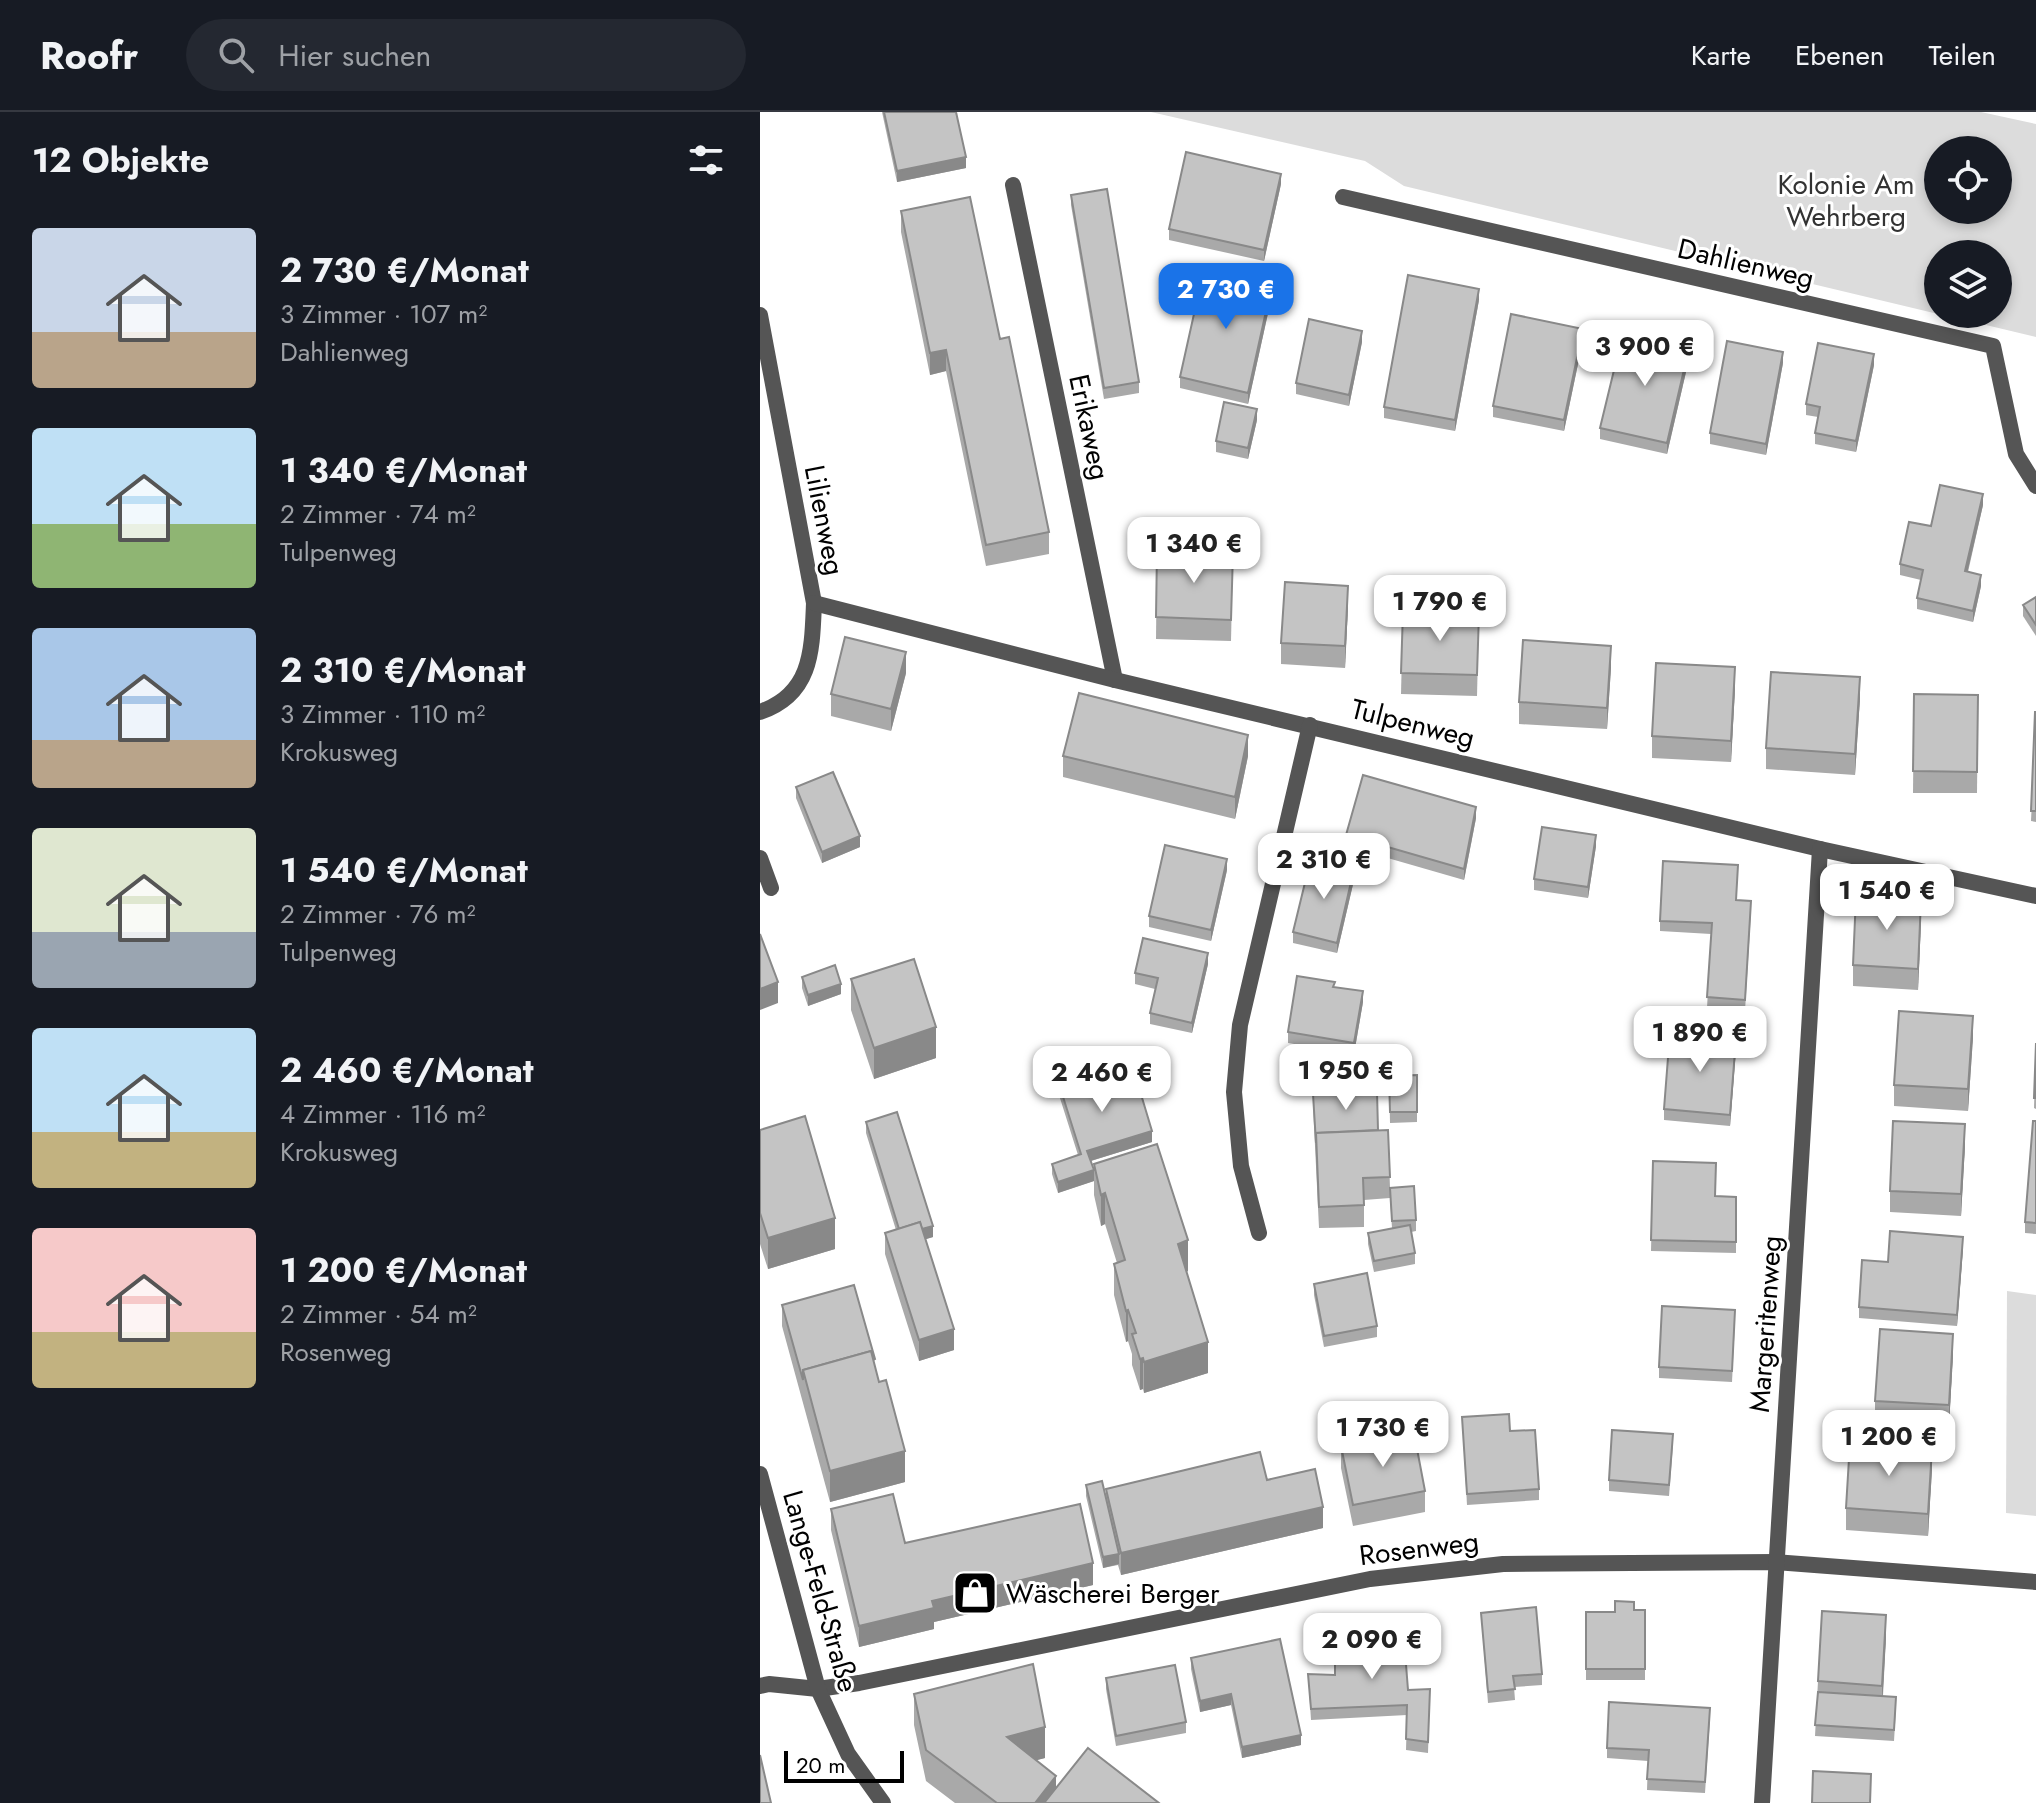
<!DOCTYPE html>
<html lang="de">
<meta charset="utf-8">
<style>
body{margin:0;font-family:Jost,sans-serif;background:#242831;color:#f1f3f6;height:100vh;display:flex;flex-direction:column;font-size:30px;white-space:nowrap}
*{box-sizing:border-box;margin:0}
p{font-size:26px;color:#9ea1a6}
.icon{flex:none;width:44px;height:44px;fill:none;stroke:currentColor;stroke-width:2;stroke-linecap:round;stroke-linejoin:round}
.map{position:relative;flex:1;overflow:hidden}
.sheet{display:flex;flex-direction:column;background:#171b24;width:760px}
.sheet>*{flex:none}
.tools{position:absolute;left:1164px;top:24px;display:grid;gap:16px}
.tools a{display:grid;place-items:center;width:88px;height:88px;border-radius:50%;background:#171b24;box-shadow:0 4px 12px #0003;font-size:40px}
.scale{position:absolute;left:24px;bottom:20px;width:120px;box-sizing:border-box;padding-left:8px;border:4px solid #000;border-top:0;font-size:22px;line-height:28px;white-space:nowrap;color:#000;-webkit-text-stroke:6px #fff;paint-order:stroke}
.price{position:absolute;translate:-50% -68px;padding:0 18px;border-radius:16px;background:#fff;color:#222;font-size:26px;line-height:52px;filter:drop-shadow(0 2px 4px #0008)}
.price::after{content:'';position:absolute;left:50%;top:48px;width:24px;height:18px;margin-left:-12px;background:inherit;clip-path:polygon(0 0,100% 0,50% 100%)}
.price.on{background:#1a73e8;color:#fff}
ul{padding:0;list-style:none}
li{display:flex;align-items:center;gap:24px;height:200px;padding:0 32px}
li span{display:grid;place-items:center;flex:none;width:224px;height:160px;border-radius:8px;color:#555}
li>.icon{margin-inline-start:auto}
span .icon{width:96px;height:96px;fill:#fffc;stroke-width:1}
li b{font-size:34px}
h2{display:flex;justify-content:space-between;align-items:center;height:96px;padding:0 32px;font-size:34px}
header{display:flex;align-items:center;gap:48px;box-sizing:border-box;height:112px;padding:0 40px;background:#171b24;border-bottom:2px solid #363941}
header strong{font-size:38px}
nav{display:flex;gap:44px;margin-inline-start:auto;font-size:28px}
.search{width:560px;height:72px;background:#242831;display:flex;align-items:center;gap:20px;box-sizing:border-box;padding:0 28px;border-radius:44px;color:#9ea1a6;font-size:30px}
main{display:flex;flex:1;min-height:0}
.map>svg:first-child{display:block}
</style>
<header>
<strong>Roofr</strong>
<div class="search"><svg class="icon" aria-label="search" viewBox="0 0 24 24"><circle cx="10" cy="10" r="6"/><path d="M15 15l6 6"/></svg>Hier suchen</div>
<nav><a>Karte</a><a>Ebenen</a><a>Teilen</a></nav>
</header>
<main>
<section class="sheet">
<h2>12 Objekte<svg class="icon" aria-label="filters" viewBox="0 0 24 24"><path d="M4 7h16M4 17h16"/><circle cx="9" cy="7" r="2"/><circle cx="15" cy="17" r="2"/></svg></h2>
<ul>
<li><span style="background:linear-gradient(#c9d6e8 65%,#b9a48a 0)"><svg class="icon" aria-label="home" viewBox="0 0 24 24"><path d="M3 11l9-7 9 7M6 9v11h12V9"/></svg></span><div><b>2 730 €/Monat</b><p>3 Zimmer · 107 m²</p><p>Dahlienweg</p></div></li>
<li><span style="background:linear-gradient(#bfe0f5 60%,#8fb573 0)"><svg class="icon" aria-label="home" viewBox="0 0 24 24"><path d="M3 11l9-7 9 7M6 9v11h12V9"/></svg></span><div><b>1 340 €/Monat</b><p>2 Zimmer · 74 m²</p><p>Tulpenweg</p></div></li>
<li><span style="background:linear-gradient(#a9c7e8 70%,#b9a48a 0)"><svg class="icon" aria-label="home" viewBox="0 0 24 24"><path d="M3 11l9-7 9 7M6 9v11h12V9"/></svg></span><div><b>2 310 €/Monat</b><p>3 Zimmer · 110 m²</p><p>Krokusweg</p></div></li>
<li><span style="background:linear-gradient(#dfe7d0 65%,#9aa5b1 0)"><svg class="icon" aria-label="home" viewBox="0 0 24 24"><path d="M3 11l9-7 9 7M6 9v11h12V9"/></svg></span><div><b>1 540 €/Monat</b><p>2 Zimmer · 76 m²</p><p>Tulpenweg</p></div></li>
<li><span style="background:linear-gradient(#bfe0f5 65%,#c2b280 0)"><svg class="icon" aria-label="home" viewBox="0 0 24 24"><path d="M3 11l9-7 9 7M6 9v11h12V9"/></svg></span><div><b>2 460 €/Monat</b><p>4 Zimmer · 116 m²</p><p>Krokusweg</p></div></li>
<li><span style="background:linear-gradient(#f6c9c9 65%,#c2b280 0)"><svg class="icon" aria-label="home" viewBox="0 0 24 24"><path d="M3 11l9-7 9 7M6 9v11h12V9"/></svg></span><div><b>1 200 €/Monat</b><p>2 Zimmer · 54 m²</p><p>Rosenweg</p></div></li>
</ul>
</section>
<div class="map">
<svg width="1276" height="1691" viewBox="0 0 1276 1691">
<rect width="100%" height="100%" fill="#fff"/>
<g fill="#dcdcdc" fill-rule="evenodd">
<path d="M391 0H1221L1276 12V225L1180 202H1238V142H1178V202L644 74 605 49ZM1178 38H1238V98H1178Z"/>
<polygon points="1247,1179 1276,1183 1276,1404 1246,1401"/>
</g>
<g fill="none" stroke-linecap="round" stroke-linejoin="round">
<g stroke="#555" stroke-width="16">
<polyline points="253,73 355,568"/>
<polyline points="0,746 11,776"/>
</g>
<g stroke="#555" stroke-width="16">
<polyline points="583,85 1233,234 1256,342 1276,374"/>
<path d="M0 203 54 491C52 539 52 582 0 600"/>
<polyline points="54,491 355,568 1060,737 1276,784"/>
<polyline points="499,1121 481,1054 474,980 480,913 550,613"/>
<polyline points="0,1574 9,1572 58,1577 99,1571 610,1467 743,1452 1016,1450 1276,1470"/>
<polyline points="1002,1691 1060,737"/>
</g>
<polyline stroke="#555" stroke-width="16" points="0,1362 58,1577 88,1642 123,1691"/>
</g>
<g fill="#a9a9a9">
<polygon points="122,0 196,0 206,56 137,70"/>
<polygon points="521,72 504,149 409,128 409,117"/>
<polygon points="311,83 379,270 379,281 344,287 311,93"/>
<polygon points="141,99 240,227 289,420 289,442 226,454 186,259 170,263 141,120"/>
<polygon points="512,183 488,292 420,276 420,265"/>
<polygon points="719,188 695,319 624,306 624,295"/>
<polygon points="823,228 804,319 733,305 733,294"/>
<polygon points="602,230 589,294 536,282 536,271"/>
<polygon points="929,247 907,342 840,327 840,316"/>
<polygon points="1023,251 1006,343 950,332 950,321"/>
<polygon points="1114,253 1096,340 1055,332 1055,321 1058,305 1046,303 1046,292"/>
<polygon points="497,308 488,347 456,340 456,329"/>
<polygon points="1223,393 1208,460 1221,474 1213,510 1157,497 1157,486 1161,468 1140,463 1140,452 1171,414"/>
<polygon points="397,438 473,440 471,529 396,527"/>
<polygon points="1276,485 1276,524 1263,504 1263,493"/>
<polygon points="588,495 585,556 521,552 521,531"/>
<polygon points="643,499 719,501 717,584 641,582"/>
<polygon points="851,555 847,617 759,612 759,590"/>
<polygon points="146,561 131,619 71,604 71,582"/>
<polygon points="975,577 971,650 892,646 892,624"/>
<polygon points="1154,582 1218,583 1217,681 1153,681"/>
<polygon points="1100,586 1095,663 1006,657 1006,636"/>
<polygon points="1276,600 1276,710 1271,709"/>
<polygon points="303,644 488,644 475,707 303,665"/>
<polygon points="36,675 100,735 62,751 36,686"/>
<polygon points="716,706 704,768 586,734 586,723"/>
<polygon points="836,734 828,786 774,778 774,767"/>
<polygon points="467,758 451,829 389,815 389,804"/>
<polygon points="594,768 577,841 533,831 533,820"/>
<polygon points="977,788 991,800 985,899 947,896 951,822 900,819 900,809"/>
<polygon points="1161,809 1158,878 1093,874 1093,853"/>
<polygon points="448,852 432,921 390,912 390,901 395,877 375,872 375,861"/>
<polygon points="42,865 81,882 48,894 42,876"/>
<polygon points="91,867 176,946 114,967 91,898"/>
<polygon points="603,890 594,942 528,931 528,920"/>
<polygon points="1213,925 1208,999 1134,994 1134,973"/>
<polygon points="1276,931 1276,997 1274,996"/>
<polygon points="976,937 970,1014 904,1008 904,997"/>
<polygon points="657,963 657,1010 630,1011 629,964"/>
<polygon points="299,972 392,1030 331,1049 334,1058 334,1052 428,1159 426,1160 448,1261 384,1281 383,1277 380,1278 372,1253 372,1242 368,1229 366,1230 354,1183 354,1152 357,1151 345,1112 341,1114 334,1083 334,1069 298,1081 292,1062 292,1052 318,1043 299,983"/>
<polygon points="553,993 618,1018 628,1018 630,1076 656,1108 656,1119 651,1120 655,1141 655,1152 614,1160 608,1132 608,1121 632,1116 630,1086 604,1088 604,1115 559,1116"/>
<polygon points="1276,1009 1276,1122 1265,1121 1265,1110"/>
<polygon points="106,1010 173,1125 165,1127 194,1238 159,1249 125,1142 125,1121 136,1118 106,1021"/>
<polygon points="0,1018 75,1137 8,1157 0,1132"/>
<polygon points="1205,1034 1201,1104 1130,1100 1130,1079"/>
<polygon points="893,1049 956,1084 976,1085 976,1141 891,1139"/>
<polygon points="1203,1136 1197,1214 1099,1206 1099,1195 1128,1150"/>
<polygon points="554,1172 617,1214 617,1225 564,1235 554,1183"/>
<polygon points="22,1193 115,1255 145,1370 70,1390 22,1214"/>
<polygon points="975,1209 972,1270 899,1266 899,1255"/>
<polygon points="1193,1243 1189,1314 1115,1310 1115,1289"/>
<polygon points="702,1305 750,1319 779,1377 779,1388 707,1393"/>
<polygon points="913,1333 909,1384 849,1379 849,1368"/>
<polygon points="581,1334 665,1379 665,1400 593,1414 581,1356"/>
<polygon points="1172,1357 1168,1424 1086,1418 1086,1396"/>
<polygon points="507,1368 563,1416 361,1463 358,1453 343,1456 326,1384 326,1373 346,1386 346,1377"/>
<polygon points="71,1397 145,1431 333,1473 174,1510 174,1517 99,1535 71,1418"/>
<polygon points="885,1498 885,1568 826,1568 826,1500"/>
<polygon points="721,1501 782,1562 782,1573 754,1575 755,1588 728,1591"/>
<polygon points="1126,1525 1123,1584 1136,1596 1134,1629 1055,1624 1058,1569"/>
<polygon points="626,1528 648,1578 670,1577 668,1641 646,1638 647,1603 551,1608 548,1562 575,1563"/>
<polygon points="431,1546 541,1633 482,1646 471,1593 440,1600 431,1557"/>
<polygon points="346,1566 426,1610 426,1621 356,1634 346,1577"/>
<polygon points="154,1582 285,1646 276,1648 296,1676 399,1691 195,1691 166,1669 154,1613"/>
<polygon points="950,1607 945,1681 887,1678 888,1649 847,1646 847,1636"/>
</g>
<g fill="#898989">
<polygon points="206,45 206,56 137,70 137,59"/>
<polygon points="521,62 521,72 504,149 504,138"/>
<polygon points="512,172 512,183 488,292 488,281"/>
<polygon points="719,177 719,188 695,319 695,308"/>
<polygon points="823,217 823,228 804,319 804,308"/>
<polygon points="602,219 602,230 589,294 589,283"/>
<polygon points="929,236 929,247 907,342 907,331"/>
<polygon points="186,238 186,259 170,263 170,241"/>
<polygon points="1023,240 1023,251 1006,343 1006,332"/>
<polygon points="1114,242 1114,253 1096,340 1096,329"/>
<polygon points="497,297 497,308 488,347 488,336"/>
<polygon points="1223,382 1223,393 1205,470 1205,459"/>
<polygon points="1221,463 1221,474 1213,510 1213,499"/>
<polygon points="588,474 588,495 585,556 585,534"/>
<polygon points="851,534 851,555 847,617 847,596"/>
<polygon points="146,540 146,561 131,619 131,597"/>
<polygon points="975,555 975,577 971,650 971,629"/>
<polygon points="1100,565 1100,586 1095,663 1095,642"/>
<polygon points="488,623 488,644 475,707 475,685"/>
<polygon points="716,695 716,706 704,768 704,757"/>
<polygon points="836,723 836,734 828,786 828,775"/>
<polygon points="100,724 100,735 62,751 62,740"/>
<polygon points="467,747 467,758 451,829 451,818"/>
<polygon points="594,757 594,768 577,841 577,831"/>
<polygon points="1161,788 1161,809 1158,878 1158,857"/>
<polygon points="448,841 448,852 432,921 432,911"/>
<polygon points="18,870 18,891 0,898 0,877"/>
<polygon points="81,872 81,882 48,894 48,883"/>
<polygon points="603,879 603,890 594,942 594,931"/>
<polygon points="1213,904 1213,925 1208,999 1208,977"/>
<polygon points="176,915 176,946 114,967 114,936"/>
<polygon points="976,926 976,937 970,1014 970,1003"/>
<polygon points="1205,1012 1205,1034 1201,1104 1201,1082"/>
<polygon points="392,1019 392,1030 327,1050 327,1039"/>
<polygon points="334,1058 334,1069 298,1081 298,1070"/>
<polygon points="345,1081 345,1112 341,1114 341,1083"/>
<polygon points="75,1106 75,1137 8,1157 8,1126"/>
<polygon points="173,1114 173,1125 141,1135 141,1124"/>
<polygon points="1203,1125 1203,1136 1197,1214 1197,1203"/>
<polygon points="428,1128 428,1159 418,1163 418,1132"/>
<polygon points="368,1198 368,1229 366,1230 366,1199"/>
<polygon points="194,1217 194,1238 159,1249 159,1228"/>
<polygon points="1193,1222 1193,1243 1189,1314 1189,1293"/>
<polygon points="448,1230 448,1261 384,1281 384,1250"/>
<polygon points="383,1246 383,1277 380,1278 380,1247"/>
<polygon points="1172,1336 1172,1357 1168,1424 1168,1402"/>
<polygon points="145,1339 145,1370 70,1390 70,1359"/>
<polygon points="563,1395 563,1416 361,1463 361,1441"/>
<polygon points="359,1442 359,1452 343,1456 343,1445"/>
<polygon points="333,1451 333,1473 174,1510 174,1517 99,1535 99,1514 172,1489"/>
<polygon points="1126,1503 1126,1525 1122,1595 1122,1574"/>
<polygon points="471,1582 471,1593 440,1600 440,1589"/>
<polygon points="285,1615 285,1646 247,1656 247,1625"/>
<polygon points="541,1623 541,1633 482,1646 482,1635"/>
<polygon points="296,1664 296,1691 275,1691"/>
</g>
<g fill="#c4c4c4" stroke="#898989" stroke-width="2">
<polygon points="124,0 196,0 206,45 137,59"/>
<polygon points="426,40 521,62 504,138 409,117"/>
<polygon points="347,77 379,270 344,276 311,83"/>
<polygon points="210,85 240,227 249,225 289,420 226,433 186,238 170,241 141,99"/>
<polygon points="444,157 512,172 488,281 420,265"/>
<polygon points="648,163 719,177 695,308 624,295"/>
<polygon points="751,202 823,217 804,308 733,294"/>
<polygon points="549,207 602,219 589,283 536,271"/>
<polygon points="863,221 929,236 907,331 840,316"/>
<polygon points="967,229 1023,240 1006,332 950,321"/>
<polygon points="1058,231 1114,242 1096,329 1055,321 1060,295 1046,292"/>
<polygon points="464,290 497,297 488,336 456,329"/>
<polygon points="1180,373 1223,382 1205,459 1221,463 1213,499 1157,486 1163,458 1140,452 1149,410 1171,414"/>
<polygon points="397,438 473,440 471,508 396,505"/>
<polygon points="525,470 588,474 585,534 521,531"/>
<polygon points="1276,485 1276,513 1263,493"/>
<polygon points="643,499 719,501 717,563 641,561"/>
<polygon points="85,525 146,540 131,597 71,582"/>
<polygon points="763,528 851,534 847,596 759,590"/>
<polygon points="896,551 975,555 971,629 892,624"/>
<polygon points="1011,560 1100,565 1095,642 1006,636"/>
<polygon points="319,581 488,623 475,685 303,644"/>
<polygon points="1154,582 1218,583 1217,660 1153,659"/>
<polygon points="1275,600 1276,600 1276,699 1271,699"/>
<polygon points="73,660 100,724 62,740 36,675"/>
<polygon points="603,663 716,695 704,757 586,723"/>
<polygon points="782,715 836,723 828,775 774,767"/>
<polygon points="405,733 467,747 451,818 389,804"/>
<polygon points="551,746 594,757 577,831 533,820"/>
<polygon points="903,749 978,753 976,788 991,789 985,888 947,885 952,811 900,809"/>
<polygon points="1096,784 1161,788 1158,857 1093,853"/>
<polygon points="0,822 18,870 0,877"/>
<polygon points="383,826 448,841 432,911 390,901 398,866 375,861"/>
<polygon points="154,847 176,915 114,936 91,867"/>
<polygon points="75,853 81,872 48,883 42,865"/>
<polygon points="537,864 575,870 573,875 603,879 594,931 528,920"/>
<polygon points="1139,899 1213,904 1208,977 1134,973"/>
<polygon points="910,920 976,926 970,1003 904,997"/>
<polygon points="1276,931 1276,986 1274,986"/>
<polygon points="371,949 392,1019 327,1039 334,1058 298,1070 292,1052 321,1042 299,972"/>
<polygon points="657,963 657,1000 630,1000 629,964"/>
<polygon points="617,980 618,1018 556,1021 556,1031 553,982"/>
<polygon points="137,1000 173,1114 162,1117 160,1110 139,1117 106,1010"/>
<polygon points="45,1004 75,1106 8,1126 0,1101 0,1018"/>
<polygon points="1133,1009 1205,1012 1201,1082 1130,1079"/>
<polygon points="1273,1009 1276,1009 1276,1111 1265,1110"/>
<polygon points="628,1018 630,1065 603,1066 604,1093 559,1095 556,1021"/>
<polygon points="397,1032 428,1128 418,1132 448,1230 384,1250 383,1246 380,1247 372,1222 376,1221 368,1198 366,1199 354,1152 365,1148 345,1081 341,1083 334,1052"/>
<polygon points="893,1049 956,1051 955,1084 976,1085 976,1130 891,1128"/>
<polygon points="654,1074 656,1108 632,1109 630,1076"/>
<polygon points="160,1110 194,1217 159,1228 125,1121"/>
<polygon points="650,1113 655,1141 614,1149 608,1121"/>
<polygon points="1130,1119 1203,1125 1197,1203 1099,1195 1102,1148 1128,1150"/>
<polygon points="607,1161 617,1214 564,1224 554,1172"/>
<polygon points="94,1173 115,1247 113,1248 111,1239 43,1258 43,1268 22,1193"/>
<polygon points="902,1194 975,1198 972,1259 899,1255"/>
<polygon points="1120,1217 1193,1222 1189,1293 1115,1289"/>
<polygon points="111,1239 119,1270 126,1268 145,1339 70,1359 43,1258"/>
<polygon points="749,1302 750,1319 775,1318 779,1377 707,1382 702,1305"/>
<polygon points="852,1318 913,1322 909,1373 849,1368"/>
<polygon points="654,1321 665,1379 593,1393 581,1334"/>
<polygon points="1090,1330 1172,1336 1168,1402 1086,1396"/>
<polygon points="500,1340 507,1368 555,1357 563,1395 361,1441 346,1377"/>
<polygon points="342,1369 359,1442 343,1445 326,1373"/>
<polygon points="133,1382 145,1431 320,1392 333,1451 172,1489 174,1496 99,1514 71,1397"/>
<polygon points="855,1489 874,1490 874,1498 885,1498 885,1557 826,1557 826,1500 855,1500"/>
<polygon points="776,1495 782,1562 753,1564 755,1577 728,1580 721,1501"/>
<polygon points="1062,1499 1126,1503 1122,1574 1058,1569"/>
<polygon points="625,1519 626,1528 644,1527 648,1578 670,1577 668,1630 646,1627 647,1593 551,1597 548,1562 575,1563 575,1529 594,1528 594,1520"/>
<polygon points="520,1527 541,1623 482,1635 471,1582 440,1589 431,1546"/>
<polygon points="273,1552 285,1615 247,1625 296,1664 275,1691 237,1691 166,1638 154,1582"/>
<polygon points="415,1553 426,1610 356,1624 346,1566"/>
<polygon points="1058,1580 1136,1585 1134,1618 1055,1613"/>
<polygon points="849,1590 950,1596 945,1670 887,1667 889,1638 847,1636"/>
<polygon points="328,1636 399,1691 284,1691"/>
<polygon points="0,1643 11,1691 0,1691"/>
<polygon points="1053,1659 1111,1662 1110,1691 1052,1691"/>
</g>
<defs>
<g id="shop-square" transform="scale(2.3)"><rect x="-9" y="-9" width="18" height="18" rx="4" fill="#000" stroke="#fff"/><path d="M-5-2.5h2.3a2.7 3.5 0 0 1 5.4 0H5L5.5 6h-11ZM-1.5-2.5h3a1.5 2.3 0 0 0-3 0Z" fill="#fff"/></g>
</defs>
<g fill-rule="evenodd">
<use href="#shop-square" x="215" y="1481"/>
</g>
<g text-anchor="middle" stroke-width="6" stroke-linejoin="round" paint-order="stroke">
<g font-size="28" fill="#333" stroke="#fff">
<text x="1086" y="82">Kolonie Am<tspan x="1086" dy="32">Wehrberg</tspan></text>
</g>
<g font-size="28" fill="#000" stroke="#fff">
<text transform="translate(986 151) rotate(13)" y="10">Dahlienweg</text>
<text transform="translate(330 315) rotate(78)" y="10">Erikaweg</text>
<text transform="translate(65 408) rotate(79)" y="10">Lilienweg</text>
<text transform="translate(653 611) rotate(14)" y="10">Tulpenweg</text>
<text transform="translate(1005 1212) rotate(-86)" y="10">Margeritenweg</text>
<text transform="translate(659 1436) rotate(-7)" y="10">Rosenweg</text>
<text transform="translate(61 1479) rotate(74)" y="10">Lange-Feld-Straße</text>
</g>
<g font-size="28" fill="#000" stroke="#fff" text-anchor="start">
<text x="246" y="1491">Wäscherei Berger</text>
</g>
</g>
</svg>
<div class="tools">
<a><svg class="icon" aria-label="locate" viewBox="0 0 24 24"><circle cx="12" cy="12" r="6"/><path d="M12 2v4M12 18v4M2 12h4M18 12h4"/></svg></a>
<a><svg class="icon" aria-label="layers" viewBox="0 0 24 24"><path d="M12 4l9 5-9 5-9-5zM3 14l9 5 9-5"/></svg></a>
</div>
<div class="scale">20 m</div>
<b class="price on" style="left:466px;top:219px">2 730 €</b>
<b class="price" style="left:885px;top:276px">3 900 €</b>
<b class="price" style="left:434px;top:473px">1 340 €</b>
<b class="price" style="left:680px;top:531px">1 790 €</b>
<b class="price" style="left:564px;top:789px">2 310 €</b>
<b class="price" style="left:1127px;top:820px">1 540 €</b>
<b class="price" style="left:940px;top:962px">1 890 €</b>
<b class="price" style="left:586px;top:1000px">1 950 €</b>
<b class="price" style="left:342px;top:1002px">2 460 €</b>
<b class="price" style="left:623px;top:1357px">1 730 €</b>
<b class="price" style="left:1129px;top:1366px">1 200 €</b>
<b class="price" style="left:612px;top:1569px">2 090 €</b>
</div>
</main>
